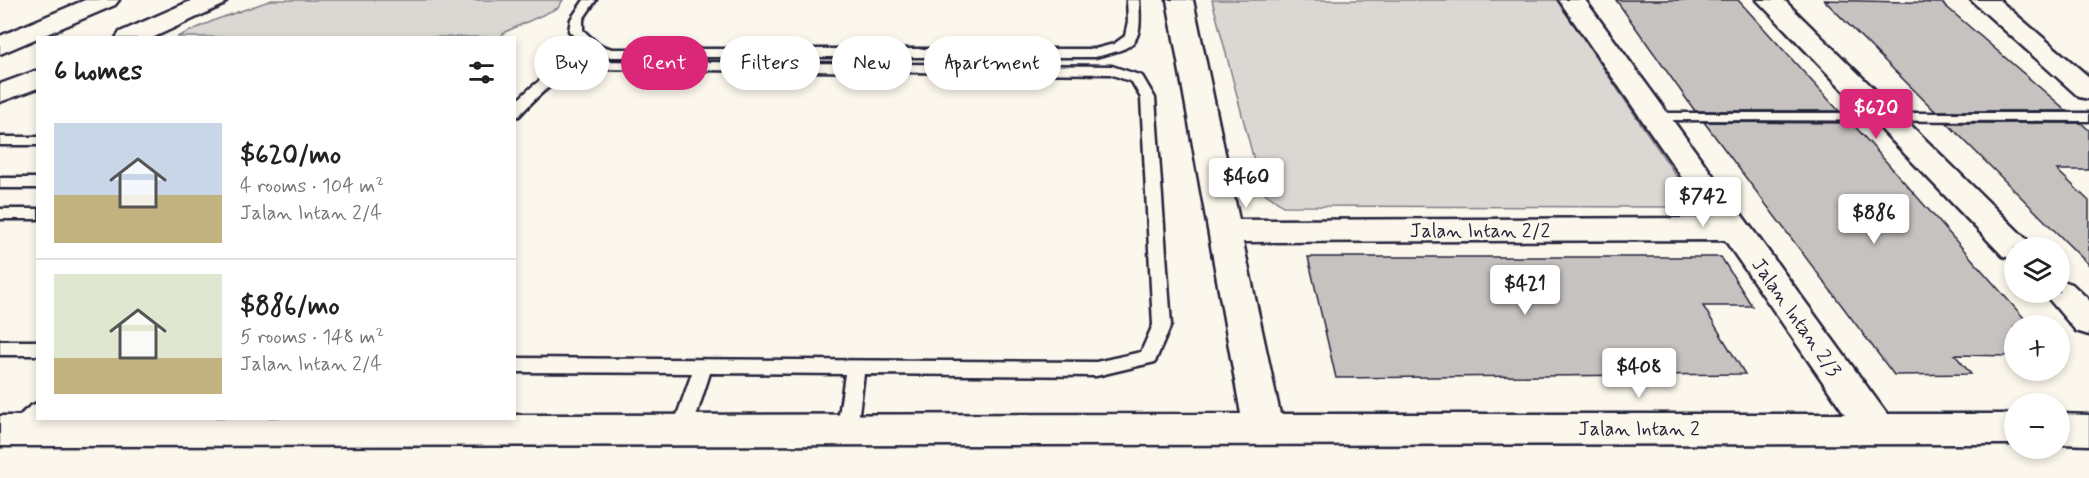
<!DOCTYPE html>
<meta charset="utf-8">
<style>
body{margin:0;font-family:Mynerve,sans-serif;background:#f2f2f2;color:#222;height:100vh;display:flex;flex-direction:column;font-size:22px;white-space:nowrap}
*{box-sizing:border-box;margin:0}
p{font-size:20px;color:#767676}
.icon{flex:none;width:33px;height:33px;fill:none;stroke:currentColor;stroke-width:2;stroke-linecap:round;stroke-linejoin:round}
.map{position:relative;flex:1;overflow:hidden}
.details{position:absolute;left:36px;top:36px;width:480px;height:384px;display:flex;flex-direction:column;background:#fff;border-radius:0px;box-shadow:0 3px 9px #0003}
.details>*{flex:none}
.hud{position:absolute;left:534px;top:36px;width:570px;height:54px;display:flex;gap:12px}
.fabs{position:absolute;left:2004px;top:237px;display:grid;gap:12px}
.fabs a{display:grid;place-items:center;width:66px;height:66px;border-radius:50%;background:#fff;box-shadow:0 3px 9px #0003;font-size:30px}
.price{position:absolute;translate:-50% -51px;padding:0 14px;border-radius:6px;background:#fff;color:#222;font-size:20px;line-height:39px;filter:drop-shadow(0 2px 3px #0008)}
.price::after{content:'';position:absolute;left:50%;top:36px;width:18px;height:14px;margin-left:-9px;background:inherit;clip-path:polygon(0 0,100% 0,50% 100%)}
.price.on{background:#db2777;color:#fff}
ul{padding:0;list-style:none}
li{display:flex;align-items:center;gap:18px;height:150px;padding:0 18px}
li+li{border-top:2px solid #e0e0e0}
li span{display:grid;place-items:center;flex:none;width:168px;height:120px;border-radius:0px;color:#555}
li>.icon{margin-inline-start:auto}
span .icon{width:72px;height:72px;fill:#fffc;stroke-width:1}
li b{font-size:26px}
h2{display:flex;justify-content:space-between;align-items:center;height:72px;padding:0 18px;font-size:26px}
.tag{padding:0 21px;border-radius:27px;background:#fff;box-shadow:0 3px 9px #0003;font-size:21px;line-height:54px}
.tag.on{background:#db2777;color:#fff}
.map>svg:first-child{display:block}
</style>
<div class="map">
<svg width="2089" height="478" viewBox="0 0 2089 478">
<rect width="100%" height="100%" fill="#fbf7ec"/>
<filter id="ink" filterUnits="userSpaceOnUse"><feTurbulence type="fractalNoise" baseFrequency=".0167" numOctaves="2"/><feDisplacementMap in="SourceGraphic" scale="12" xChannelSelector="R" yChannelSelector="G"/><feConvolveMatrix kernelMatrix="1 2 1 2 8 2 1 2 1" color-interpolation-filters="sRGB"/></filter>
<g filter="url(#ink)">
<g fill="#dbd8d3" stroke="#7e7d87" stroke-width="1.5">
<polygon points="272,0 563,0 558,8 505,32 500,37 177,37 215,20"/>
<polygon points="1212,0 1557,0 1688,193 1670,207 1283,206 1262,191"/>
</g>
<g fill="#c6c2c0" stroke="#22223b" stroke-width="1.5">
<polygon points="1616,0 1738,0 1839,111 1695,111"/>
<polygon points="1824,0 1942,3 2067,111 1935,111"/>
<polygon points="1704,122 1852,123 2031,326 2014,326 2014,356 1955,355 1971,374 1894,375"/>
<polygon points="1947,123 2081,123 2089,130 2089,170 2057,170 2089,201 2089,265"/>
<polygon points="1308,257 1721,257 1752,306 1703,306 1745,374 1336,378"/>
</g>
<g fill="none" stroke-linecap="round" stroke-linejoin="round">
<g stroke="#22223b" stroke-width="5">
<g id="lane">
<path d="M584 0H596L583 19V30L599 45 612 49H1095L1114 44 1125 36 1128 21 1127 0H1139C1142 45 1137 47 1095 57H611L589 51 569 31 571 19Z"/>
<path d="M589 61 1112 66 1142 76 1155 98 1171 325 1157 357 1155 362 1096 376 864 374 857 429 854 434 847 437 840 434 837 429 845 374 710 373 692 429 689 434 682 437 675 434 672 429 692 373 514 372V358L1096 362 1141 352 1153 325 1141 98 1132 82 1110 74 589 69C557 76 540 93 519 116L514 117V104C539 78 554 68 589 61Z"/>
<polygon points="1655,113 2089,113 2089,121 1650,120 1648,117 1650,114"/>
<rect x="0" y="137" width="38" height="8"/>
<rect x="0" y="178" width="38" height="10"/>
<rect x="0" y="209" width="38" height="10"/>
<rect x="0" y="341" width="38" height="14"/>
<path d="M38 403V418H42C33 428 26 441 12 436L9 431C15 421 26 406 38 403Z"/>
</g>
</g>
<g stroke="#22223b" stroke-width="5">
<g id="street">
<polygon points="85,0 119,0 115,5 0,54 0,36"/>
<path d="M1167 0H1193L1239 220 1710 218 1559 0H1585L1887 414H2014V444L0 446V416H38V418H514V415L1241 414ZM1725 240 1845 414H1280L1243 242Z"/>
<polygon points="1757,0 1784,0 2027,240 2031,248 2014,248 2014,259 2003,256"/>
<polygon points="1971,0 1999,0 2089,77 2089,99 2079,97"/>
<polygon points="2060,280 2072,284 2089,300 2089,335 2076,331 2043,292 2060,292"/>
<polygon points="2060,414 2089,415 2089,445 2060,444"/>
</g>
</g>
<g stroke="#22223b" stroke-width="5">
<g id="secondary">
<polygon points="193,0 227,0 223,5 152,38 116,38 120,32"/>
<polygon points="38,70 38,88 0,102 0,84"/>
</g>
</g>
<use href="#lane" fill="#fbf7ec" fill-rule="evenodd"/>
<use href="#street" fill="#fbf7ec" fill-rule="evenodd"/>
<use href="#secondary" fill="#fbf7ec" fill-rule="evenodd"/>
</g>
</g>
<g text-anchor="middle" stroke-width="5" stroke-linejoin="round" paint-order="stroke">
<g font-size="20" fill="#22223b" stroke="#fbf7ec">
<text x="1480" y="237">Jalan Intan 2/2</text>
<text transform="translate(1797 317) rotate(55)" y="7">Jalan Intan 2/3</text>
<text x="1639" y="435">Jalan Intan 2</text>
</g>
</g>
</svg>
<div class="fabs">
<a><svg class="icon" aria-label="layers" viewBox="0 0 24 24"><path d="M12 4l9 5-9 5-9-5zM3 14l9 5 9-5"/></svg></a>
<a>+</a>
<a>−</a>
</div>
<b class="price on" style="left:1876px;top:140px">$620</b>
<b class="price" style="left:1246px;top:209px">$460</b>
<b class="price" style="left:1703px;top:228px">$742</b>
<b class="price" style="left:1874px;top:245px">$886</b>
<b class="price" style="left:1525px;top:316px">$421</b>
<b class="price" style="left:1639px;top:399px">$408</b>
<div class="hud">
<a class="tag">Buy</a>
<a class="tag on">Rent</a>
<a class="tag">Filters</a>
<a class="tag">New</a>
<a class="tag">Apartment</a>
</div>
<section class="details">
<h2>6 homes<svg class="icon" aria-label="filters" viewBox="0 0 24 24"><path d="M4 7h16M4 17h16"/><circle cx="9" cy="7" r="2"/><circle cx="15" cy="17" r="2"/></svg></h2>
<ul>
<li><span style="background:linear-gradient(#c9d6e8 60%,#c2b280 0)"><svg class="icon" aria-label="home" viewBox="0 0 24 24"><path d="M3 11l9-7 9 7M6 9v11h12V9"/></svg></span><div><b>$620/mo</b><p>4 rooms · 104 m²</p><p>Jalan Intan 2/4</p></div></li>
<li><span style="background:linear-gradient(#dfe7d0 70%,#c2b280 0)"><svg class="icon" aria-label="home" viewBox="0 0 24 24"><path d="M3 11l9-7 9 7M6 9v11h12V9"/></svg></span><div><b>$886/mo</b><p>5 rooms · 148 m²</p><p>Jalan Intan 2/4</p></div></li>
</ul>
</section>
</div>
